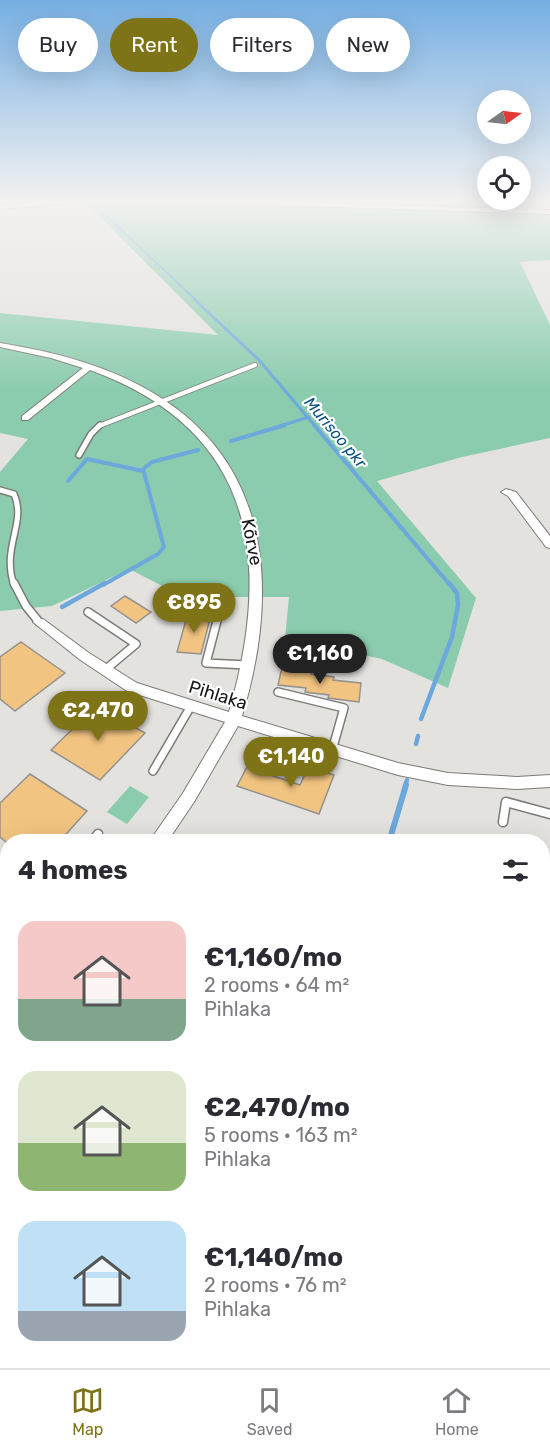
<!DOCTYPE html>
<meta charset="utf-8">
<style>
body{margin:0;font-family:Rubik,sans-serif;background:#f2f2f3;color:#2b2b33;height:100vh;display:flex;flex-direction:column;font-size:22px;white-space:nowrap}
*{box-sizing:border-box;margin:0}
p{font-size:20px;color:#7c7c81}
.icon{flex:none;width:33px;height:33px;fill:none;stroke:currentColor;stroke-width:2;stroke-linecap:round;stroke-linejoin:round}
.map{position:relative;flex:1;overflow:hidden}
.details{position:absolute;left:0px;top:834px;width:550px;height:534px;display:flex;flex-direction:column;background:#fff;border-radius:24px 24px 0 0;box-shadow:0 6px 24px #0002}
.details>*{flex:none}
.hud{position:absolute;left:18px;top:18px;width:514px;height:54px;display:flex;gap:12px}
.needle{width:39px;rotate:76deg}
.tools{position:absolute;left:477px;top:90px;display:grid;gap:12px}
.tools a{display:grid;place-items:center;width:54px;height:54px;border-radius:50%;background:#fff;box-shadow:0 6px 24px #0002;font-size:30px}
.price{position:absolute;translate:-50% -51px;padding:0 14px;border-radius:21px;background:#7e7417;color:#fff;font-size:20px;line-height:39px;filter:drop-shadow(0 2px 3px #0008)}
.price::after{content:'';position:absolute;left:50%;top:36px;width:18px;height:14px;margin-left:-9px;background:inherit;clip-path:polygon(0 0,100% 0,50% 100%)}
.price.current{background:#222;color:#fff}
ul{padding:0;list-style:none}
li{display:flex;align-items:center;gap:18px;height:150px;padding:0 18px}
li span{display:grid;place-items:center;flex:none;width:168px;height:120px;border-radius:18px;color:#555}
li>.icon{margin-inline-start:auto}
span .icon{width:72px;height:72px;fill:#fffc;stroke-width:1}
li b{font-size:26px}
h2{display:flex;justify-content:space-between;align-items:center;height:72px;padding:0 18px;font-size:26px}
.tag{padding:0 21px;border-radius:27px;background:#fff;box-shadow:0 6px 24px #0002;font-size:21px;line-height:54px}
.tag.current{background:#7e7417;color:#fff}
.tabs{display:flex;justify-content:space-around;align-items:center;height:84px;border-top:2px solid #e1e1e2;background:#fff;font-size:16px;color:#7c7c81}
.tabs a{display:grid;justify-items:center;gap:3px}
.tabs .current{color:#7e7417}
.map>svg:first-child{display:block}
</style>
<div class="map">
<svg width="550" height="1368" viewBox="0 0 550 1368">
<rect width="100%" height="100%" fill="#e4e2df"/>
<g fill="#8accad">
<polygon points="89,202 520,202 526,213 550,213 550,260 520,262 550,325 550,438 462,457 377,481 476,598 448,688 382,659 285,639 289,597 184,597 129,569 52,606 0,611 0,472 28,439 0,433 0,313 218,335 89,206"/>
<polygon points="130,786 149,797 127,824 107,812"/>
<polygon points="543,1019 550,1022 550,1368 272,1368 274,1360 543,1360"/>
<polygon points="7,1023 8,1318 0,1338 0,1027"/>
<polygon points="154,1361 154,1360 233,1361 231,1368 155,1368"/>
</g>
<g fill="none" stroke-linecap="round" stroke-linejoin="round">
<polyline stroke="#6ca8dc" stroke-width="2" points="94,204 197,301"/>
<g stroke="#6ca8dc" stroke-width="3">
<polyline points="195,300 259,360 315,426"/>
<polyline points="280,426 309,417"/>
</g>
<g stroke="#6ca8dc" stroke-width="4">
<polyline points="314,425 450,585"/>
<polyline points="231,441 285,425"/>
<polyline points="68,481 87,459 143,471"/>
<polyline points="103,585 158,554 164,547 143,469 152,462 198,450"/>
</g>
<g stroke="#6ca8dc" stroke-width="4.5">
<polyline points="62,607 105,583"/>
<polyline points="421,719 452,637 458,605 457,593 449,583"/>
<polyline points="416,744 418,736"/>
<polyline points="405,786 407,780"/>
</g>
<g stroke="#6ca8dc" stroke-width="6">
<polyline points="389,842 406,785"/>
<polyline points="543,1007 550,1009"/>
</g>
<polyline stroke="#6ca8dc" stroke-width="8" points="246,1368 248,1360"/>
</g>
<g fill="#f2c481" stroke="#94928f" stroke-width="1.5">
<polygon points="125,596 151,612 136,623 111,606"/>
<polygon points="188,613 211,615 201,654 177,652"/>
<polygon points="21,642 65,673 15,711 0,699 0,657"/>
<polygon points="282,667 311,671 311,674 334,677 333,680 361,683 359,702 328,698 329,695 305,692 306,688 278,685"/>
<polygon points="96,706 145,733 100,780 51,750"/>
<polygon points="247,767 300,785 308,767 334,775 319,814 237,786"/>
<polygon points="30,774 87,811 59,842 6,842 0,837 0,803"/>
</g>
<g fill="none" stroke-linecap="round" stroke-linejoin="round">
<g stroke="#7c7a77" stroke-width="6">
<polyline id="service-far3" points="99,426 255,365"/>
</g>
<g stroke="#7c7a77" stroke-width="8">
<g id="service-far2">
<polyline points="79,455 91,434 100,425"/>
<path d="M0 490 14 494C27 523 1 547 14 585"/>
</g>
</g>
<g stroke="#7c7a77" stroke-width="10">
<g id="service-far1">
<polyline points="14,583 26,606 39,622"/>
<polyline points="88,612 136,644 105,670"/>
<polyline points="218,617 206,663 247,665"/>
<polyline points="278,692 344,708 333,747"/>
<polyline points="153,771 191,706"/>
</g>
</g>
<g stroke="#7c7a77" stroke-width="11">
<g id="service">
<polyline points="503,822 506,802 550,814"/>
<polyline points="92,842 98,834"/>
</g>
</g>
<g stroke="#7c7a77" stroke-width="2">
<g id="minor">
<polygon points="50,202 93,202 0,209 0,205"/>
<polygon points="185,202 268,202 550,210 550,214"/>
<path d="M0 343C55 352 111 366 158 396 274 468 278 597 242 716L398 763 448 773 517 777 550 775V787L517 789 448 785 398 775 238 726 194 802 167 842H149L183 793 225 722 127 691 79 659 33 622 35 619H43L89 653 137 683 229 712C273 560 255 430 90 370L28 420H22V416L83 368 51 358 0 347Z"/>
<polygon points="506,489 516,492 550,536 550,548 546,547 508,496 501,492"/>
<polygon points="0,896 8,900 8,921 0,917"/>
<polygon points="8,979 8,998 0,1001 0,982"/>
<polygon points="8,1358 8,1360 31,1360 28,1368 4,1368"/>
</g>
</g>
<use href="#service-far3" stroke="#fff" stroke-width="4.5"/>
<use href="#service-far2" stroke="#fff" stroke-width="5"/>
<use href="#service-far1" stroke="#fff" stroke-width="7"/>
<use href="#service" stroke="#fff" stroke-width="8"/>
<use href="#minor" fill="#fff" fill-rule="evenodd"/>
</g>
<linearGradient id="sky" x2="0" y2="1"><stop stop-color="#76afe3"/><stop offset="0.51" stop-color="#f3f2f1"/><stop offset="1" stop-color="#f3f2f1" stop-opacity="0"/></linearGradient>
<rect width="550" height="394" fill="url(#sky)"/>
<g text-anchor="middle" stroke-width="4.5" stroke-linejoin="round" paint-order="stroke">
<g font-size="16" font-style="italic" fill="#085081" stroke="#fff">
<text transform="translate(336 432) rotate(50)" y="6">Murisoo pkr</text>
</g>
<g font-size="18" fill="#191817" stroke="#fff">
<text transform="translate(252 542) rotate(79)" y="6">Kõrve</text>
<text transform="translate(218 695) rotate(17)" y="6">Pihlaka</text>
</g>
</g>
</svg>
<div class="tools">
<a><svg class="needle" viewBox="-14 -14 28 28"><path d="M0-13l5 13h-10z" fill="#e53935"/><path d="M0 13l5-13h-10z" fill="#7c7c81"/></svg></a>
<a><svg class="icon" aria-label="locate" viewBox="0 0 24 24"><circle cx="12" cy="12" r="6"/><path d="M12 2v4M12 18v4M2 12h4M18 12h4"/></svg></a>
</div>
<b class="price" style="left:194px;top:634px">€895</b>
<b class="price current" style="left:320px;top:685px">€1,160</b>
<b class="price" style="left:98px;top:742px">€2,470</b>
<b class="price" style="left:291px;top:788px">€1,140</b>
<div class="hud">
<a class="tag">Buy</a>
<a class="tag current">Rent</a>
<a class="tag">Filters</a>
<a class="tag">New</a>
</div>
<section class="details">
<h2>4 homes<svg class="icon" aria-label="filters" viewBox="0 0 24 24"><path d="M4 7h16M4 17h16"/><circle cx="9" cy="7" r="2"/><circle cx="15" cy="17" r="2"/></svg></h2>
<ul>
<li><span style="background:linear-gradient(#f6c9c9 65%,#7fa58c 0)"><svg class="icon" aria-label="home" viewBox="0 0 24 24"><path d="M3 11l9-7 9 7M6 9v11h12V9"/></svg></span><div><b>€1,160/mo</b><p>2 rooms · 64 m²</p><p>Pihlaka</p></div></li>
<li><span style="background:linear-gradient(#dfe7d0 60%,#8fb573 0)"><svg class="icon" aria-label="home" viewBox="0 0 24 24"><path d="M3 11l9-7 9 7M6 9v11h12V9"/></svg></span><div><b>€2,470/mo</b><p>5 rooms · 163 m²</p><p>Pihlaka</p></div></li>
<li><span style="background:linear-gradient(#bfe0f5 75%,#9aa5b1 0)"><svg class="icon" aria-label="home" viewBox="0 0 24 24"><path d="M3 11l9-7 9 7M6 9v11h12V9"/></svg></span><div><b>€1,140/mo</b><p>2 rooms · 76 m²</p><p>Pihlaka</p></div></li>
</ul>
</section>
</div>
<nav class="tabs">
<a class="current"><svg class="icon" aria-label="map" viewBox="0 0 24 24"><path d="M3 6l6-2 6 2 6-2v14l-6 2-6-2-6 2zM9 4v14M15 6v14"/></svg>Map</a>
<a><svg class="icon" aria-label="saved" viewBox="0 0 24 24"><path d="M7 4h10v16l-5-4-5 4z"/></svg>Saved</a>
<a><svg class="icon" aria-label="home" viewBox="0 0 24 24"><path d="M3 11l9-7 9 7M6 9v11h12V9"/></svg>Home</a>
</nav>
